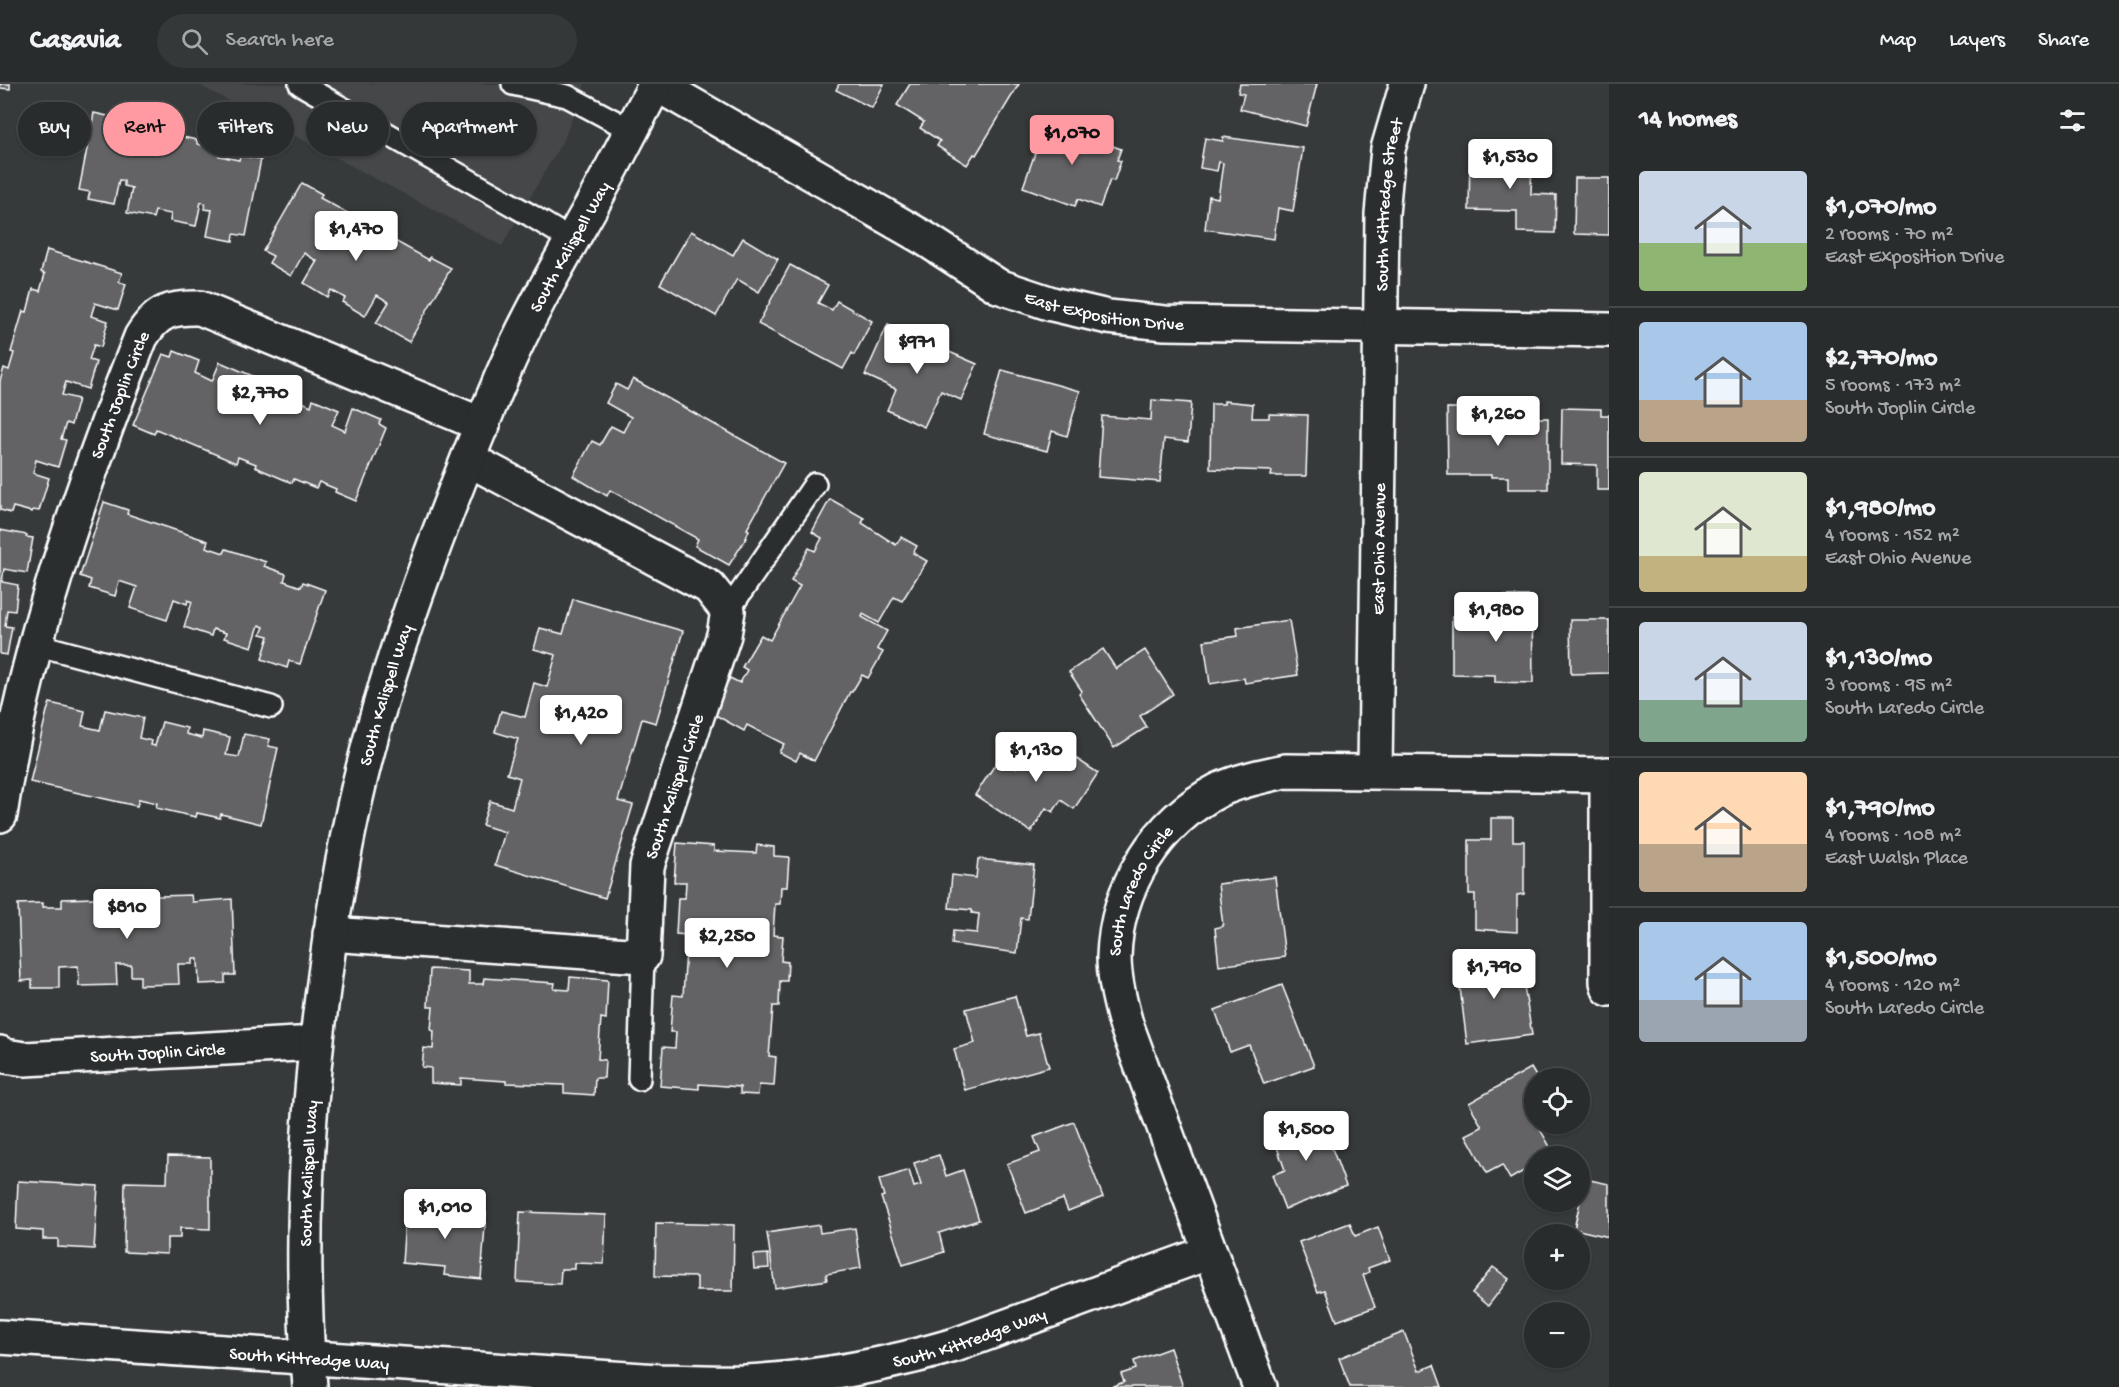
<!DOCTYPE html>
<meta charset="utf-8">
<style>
body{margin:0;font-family:"Gochi Hand",sans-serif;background:#353838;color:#f1f3f6;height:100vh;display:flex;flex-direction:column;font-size:22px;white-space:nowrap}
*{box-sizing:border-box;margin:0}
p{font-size:20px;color:#a5a7a9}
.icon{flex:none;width:33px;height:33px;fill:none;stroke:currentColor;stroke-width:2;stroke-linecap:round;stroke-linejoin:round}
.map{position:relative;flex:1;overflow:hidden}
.side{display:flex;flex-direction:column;background:#292c2c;width:510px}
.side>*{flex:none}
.top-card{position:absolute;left:18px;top:18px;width:570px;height:54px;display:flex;gap:12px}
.controls{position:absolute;left:1524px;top:984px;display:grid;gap:12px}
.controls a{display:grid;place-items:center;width:66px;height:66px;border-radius:50%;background:#292c2c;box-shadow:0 2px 4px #0004,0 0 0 2px #454848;font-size:30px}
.price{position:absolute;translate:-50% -51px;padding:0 14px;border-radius:6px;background:#fff;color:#222;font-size:20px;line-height:39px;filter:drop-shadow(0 2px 3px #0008)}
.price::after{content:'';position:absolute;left:50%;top:36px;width:18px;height:14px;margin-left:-9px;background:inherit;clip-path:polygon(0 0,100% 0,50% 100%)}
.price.selected{background:#ff9aa2;color:#111}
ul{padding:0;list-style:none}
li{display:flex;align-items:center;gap:18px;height:150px;padding:0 30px}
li+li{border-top:2px solid #454848}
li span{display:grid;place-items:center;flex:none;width:168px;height:120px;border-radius:6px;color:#555}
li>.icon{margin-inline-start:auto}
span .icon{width:72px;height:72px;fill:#fffc;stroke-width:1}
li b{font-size:26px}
h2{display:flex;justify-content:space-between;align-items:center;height:72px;padding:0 30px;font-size:26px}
.pill{padding:0 21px;border-radius:27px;background:#292c2c;box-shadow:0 2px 4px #0004,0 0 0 2px #454848;font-size:21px;line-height:54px}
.pill.selected{background:#ff9aa2;color:#111}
header{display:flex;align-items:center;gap:36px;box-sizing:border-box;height:84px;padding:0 30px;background:#292c2c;border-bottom:2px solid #454848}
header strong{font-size:28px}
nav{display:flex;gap:33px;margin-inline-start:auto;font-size:21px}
.search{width:420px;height:54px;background:#353838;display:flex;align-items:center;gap:15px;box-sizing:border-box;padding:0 21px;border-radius:33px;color:#a5a7a9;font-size:22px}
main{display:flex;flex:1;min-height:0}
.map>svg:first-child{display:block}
</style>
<header>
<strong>Casavia</strong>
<div class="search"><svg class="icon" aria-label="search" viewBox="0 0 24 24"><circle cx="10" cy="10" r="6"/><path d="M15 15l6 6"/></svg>Search here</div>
<nav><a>Map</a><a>Layers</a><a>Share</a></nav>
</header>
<main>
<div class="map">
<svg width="1609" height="1303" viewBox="0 0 1609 1303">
<rect width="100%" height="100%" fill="#373a3b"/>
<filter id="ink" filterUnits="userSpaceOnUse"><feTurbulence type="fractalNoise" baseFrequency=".0167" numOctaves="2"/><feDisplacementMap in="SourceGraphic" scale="12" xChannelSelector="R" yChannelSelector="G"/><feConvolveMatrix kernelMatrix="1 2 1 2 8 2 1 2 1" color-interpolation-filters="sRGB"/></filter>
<g filter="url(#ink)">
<polygon fill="#444748" points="197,0 585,0 565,53 502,162"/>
<g fill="#636465" stroke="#fff" stroke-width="1.5">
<polygon points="0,0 10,0 10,5 0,4"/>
<polygon points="839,0 884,0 872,24 836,6"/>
<polygon points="910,0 1019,0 976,71 974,70 967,81 937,62 940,57 920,44 924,38 897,21"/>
<polygon points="1240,0 1317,0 1306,42 1240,25 1244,10 1238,9"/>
<polygon points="94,29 117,34 116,38 139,42 138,46 155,50 155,47 197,56 197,60 220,65 219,72 239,76 240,72 261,75 246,152 234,150 233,157 207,152 212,126 204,125 205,119 201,118 196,142 170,137 171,130 155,127 153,134 127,129 132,104 124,102 124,97 119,96 114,120 88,115 90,108 79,106"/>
<polygon points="1046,38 1073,48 1074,44 1087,49 1086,52 1121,65 1117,76 1121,77 1114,97 1110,96 1100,123 1078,115 1075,122 1023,103"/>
<polygon points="1223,53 1303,64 1293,127 1278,124 1274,155 1205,145 1209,112 1218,114 1223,79 1219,78 1217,87 1200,84 1205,54 1223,57"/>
<polygon points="1470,67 1532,69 1531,110 1556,111 1555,149 1517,148 1517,127 1469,126"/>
<polygon points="1575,94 1609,94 1609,151 1574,150"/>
<polygon points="302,99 322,110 320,114 358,135 359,132 395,153 393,156 429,176 430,173 451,184 409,258 376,239 389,218 377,211 365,232 342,218 345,214 331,206 327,213 304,199 317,177 304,169 291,192 269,179 273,172 263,167"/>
<polygon points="691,147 733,171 743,154 778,175 759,208 737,195 716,232 660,200"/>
<polygon points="47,166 122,189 119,198 126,200 118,226 95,219 91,232 108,237 101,263 94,261 89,276 96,278 88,305 66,298 62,311 78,315 71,341 66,339 61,355 66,356 58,383 36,376 33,389 49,394 39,427 33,426 32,428 13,423 11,429 0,426 0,297 4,284 9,286 14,269 11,268 23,227 27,228 33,205 40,207 45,190 41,188"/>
<polygon points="790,181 828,201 818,219 832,226 837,217 872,237 854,271 852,269 843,285 758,240"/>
<polygon points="888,240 923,255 917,269 934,276 940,264 977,280 961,316 941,307 924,343 887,326 896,305 865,291"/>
<polygon points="174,267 199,277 195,289 212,297 220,278 255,293 249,312 261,317 260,320 264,322 273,299 298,310 296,315 311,322 313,315 339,326 332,341 345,347 353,324 381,336 379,340 386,344 356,417 335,408 336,405 319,398 316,404 294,395 292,399 255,383 256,380 238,373 236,379 156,345 154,350 133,341 163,270 172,273"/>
<polygon points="1002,286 1080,307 1067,352 1052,347 1047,367 984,350"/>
<polygon points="633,295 784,379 747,445 749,446 745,456 729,481 695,462 698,455 610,406 607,412 573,392 592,357 600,361 611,342 623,348 631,333 606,319 616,300 627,306"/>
<polygon points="1152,316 1191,319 1188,358 1164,355 1160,398 1098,393 1102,332 1151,336"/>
<polygon points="1224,317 1253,320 1252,334 1269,334 1269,330 1308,331 1306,392 1271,392 1272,387 1210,385 1211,320 1224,320"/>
<polygon points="1461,322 1491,322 1492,337 1506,337 1505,334 1548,334 1548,405 1508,405 1508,393 1491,393 1491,391 1448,391 1447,324 1461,324"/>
<polygon points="1562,324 1601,325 1601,331 1609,331 1609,406 1597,406 1597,381 1561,380"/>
<polygon points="830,415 864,434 862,439 896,461 901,453 917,462 913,469 927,477 902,517 894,513 879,539 863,530 862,533 887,547 877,565 883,568 868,594 862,591 852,608 850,608 814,677 800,669 796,677 779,668 784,660 747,641 744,647 710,628 730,594 740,599 747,586 742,583 761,551 770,556 800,502 791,497 809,464 815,467 822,454 812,448"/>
<polygon points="104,418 128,426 127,430 208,457 206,463 224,469 226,465 266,478 264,482 286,490 284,497 301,503 303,498 325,506 300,580 289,577 287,584 262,575 269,552 261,550 264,543 259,541 252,563 224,554 226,549 213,545 211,552 184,543 192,518 188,516 187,520 174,515 167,536 130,524 137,503 119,497 115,512 89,504 91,496 80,492"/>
<polygon points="0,446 27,451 26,453 33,454 27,489 4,485 2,498 18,501 15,527 7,526 5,542 12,543 7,571 0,570"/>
<polygon points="1500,512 1532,512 1533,599 1495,598 1495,591 1452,590 1452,532 1500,532"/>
<polygon points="573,515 683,547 656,639 642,635 618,717 633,721 605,814 495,781 505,748 482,741 490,717 512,724 520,694 507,690 518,655 495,648 501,627 525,633 534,599 547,603 556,571 534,565 540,544 563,550"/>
<polygon points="1289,536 1298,591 1245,599 1244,594 1210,600 1204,557 1238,552 1237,544"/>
<polygon points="1570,536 1609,536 1609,589 1571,590"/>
<polygon points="1103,565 1116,585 1145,566 1173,610 1140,632 1147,643 1114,664 1079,610 1082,607 1069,588"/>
<polygon points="50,619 85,627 82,642 100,646 105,626 143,634 139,654 152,657 151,661 155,662 162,638 187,644 186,650 202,654 203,647 230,653 226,671 239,673 244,650 270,655 268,662 278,664 261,740 221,730 220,734 197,729 196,733 156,724 157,719 139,715 137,722 30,698 47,627"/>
<polygon points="1039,650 1098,689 1074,725 1061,716 1053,728 1046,724 1031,748 975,711 1000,673 1016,684"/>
<polygon points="1491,734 1513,734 1513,757 1524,757 1524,810 1517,811 1517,848 1475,845 1475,810 1469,810 1469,756 1491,756"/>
<polygon points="677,759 714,762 714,767 756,769 757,761 774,763 774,772 789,773 787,803 781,803 780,820 775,820 773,851 783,852 781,877 788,878 787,897 780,897 779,922 773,922 769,972 776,973 774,1002 759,1001 758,1011 740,1010 740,1003 699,1000 699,1005 660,1002 663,963 675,964 676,948 670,948 673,911 683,912 687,851 676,850 678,814 685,814 686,798 674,798"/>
<polygon points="978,775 1034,781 1028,835 1021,834 1017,869 952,860 953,847 977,849 979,830 972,829 972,826 949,824 952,791 976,794"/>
<polygon points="1275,793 1285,873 1219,882 1215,844 1223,842 1218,800"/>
<polygon points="191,811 192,818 232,815 235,891 225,891 225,899 199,900 198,875 193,875 193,880 178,880 179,900 140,901 140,892 131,892 131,881 116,881 117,901 79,902 78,882 59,883 59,904 32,904 32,896 21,897 18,820 43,819 43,823 62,823 62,815"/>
<polygon points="1519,871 1532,951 1467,960 1457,879"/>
<polygon points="430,885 469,887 469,900 483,900 484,894 555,899 554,905 569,906 570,893 608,896 606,935 601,934 598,975 605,976 604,994 595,994 594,1011 564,1009 564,1001 506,999 506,997 461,994 461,1001 431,999 431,984 422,983 424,964 433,965 434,947 431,946 433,923 428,923"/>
<polygon points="1282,901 1314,982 1264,1000 1249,961 1230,968 1215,926"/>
<polygon points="1015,912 1026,952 1039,949 1049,983 965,1006 954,965 975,959 966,925"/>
<polygon points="1531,984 1537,994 1534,994 1534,1040 1537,1040 1554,1070 1550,1072 1534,1072 1534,1081 1510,1095 1502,1081 1487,1089 1466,1051 1482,1043 1469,1019"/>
<polygon points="1319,1029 1346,1102 1285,1125 1272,1091 1285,1086 1271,1046"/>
<polygon points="1074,1038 1103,1113 1068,1127 1063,1115 1026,1129 1007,1080 1040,1068 1034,1053"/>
<polygon points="939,1071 946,1092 963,1086 979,1136 939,1149 944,1168 903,1181 881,1113 884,1112 879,1096 909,1086 914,1103 921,1101 914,1079"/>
<polygon points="168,1072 210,1073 210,1145 180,1144 180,1154 167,1154 167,1170 124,1168 125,1098 167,1099"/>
<polygon points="1585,1095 1609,1100 1609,1153 1574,1145"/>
<polygon points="18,1097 98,1102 94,1165 58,1163 58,1155 43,1155 43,1147 16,1145"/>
<polygon points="406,1122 486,1129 481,1195 444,1191 445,1183 402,1179"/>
<polygon points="520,1128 606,1131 604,1180 574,1179 574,1185 561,1185 560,1200 517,1198"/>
<polygon points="656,1139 734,1141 733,1207 697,1207 697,1193 655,1192"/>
<polygon points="1350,1139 1355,1152 1378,1143 1390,1176 1368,1184 1369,1188 1363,1191 1375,1223 1337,1237 1325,1206 1318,1208 1299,1158"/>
<polygon points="819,1141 820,1149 855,1144 861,1184 826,1190 827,1196 775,1204 767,1149"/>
<polygon points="768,1170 769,1184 754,1185 753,1171"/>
<polygon points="1493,1183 1509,1195 1488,1222 1472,1209"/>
<polygon points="1404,1248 1419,1287 1434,1281 1442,1303 1350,1303 1339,1274"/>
<polygon points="1170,1264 1183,1303 1110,1303 1124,1298 1121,1290 1136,1285 1134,1277"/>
</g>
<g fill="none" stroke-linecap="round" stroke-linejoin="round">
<g stroke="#fff" stroke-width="26">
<g id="lane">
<polyline points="300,0 530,131 571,156"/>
<polyline points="513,0 567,12 631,46"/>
<polyline points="728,527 815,400"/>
<polyline points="35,560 271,623"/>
<polyline points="639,995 643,872"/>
</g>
</g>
<g stroke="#fff" stroke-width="38">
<g id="street">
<path id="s1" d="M656 0 924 154 998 202 1052 220 1108 233 1165 239 1609 246"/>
<path id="s2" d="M1375 687 1382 130 1388 65 1407 0"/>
<polyline points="1607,690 1607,898 1609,905"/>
<path id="s3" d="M0 731C24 566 80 407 141 253 157 227 171 223 200 224L483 341"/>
<path id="s4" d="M330 850 643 872 647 782 724 551 728 527 709 503 468 375"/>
<path id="s5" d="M0 969 5 972 25 975 316 959"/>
<path id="s6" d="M0 1253 658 1297C687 1297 717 1299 746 1298 817 1294 887 1281 955 1261L1210 1168"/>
<path id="s7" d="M1260 1303 1126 940C1120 919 1114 895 1114 873 1116 803 1157 738 1219 706 1240 696 1263 692 1285 687L1609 691"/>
</g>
</g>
<g stroke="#fff" stroke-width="38">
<g id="secondary">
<path id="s8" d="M310 1303C299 1165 306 1028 325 891 337 796 356 700 384 608 417 501 458 396 502 292 526 236 558 181 588 128 612 86 633 42 656 0"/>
</g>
</g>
<use href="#lane" stroke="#2a2d2e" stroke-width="21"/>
<use href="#street" stroke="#2a2d2e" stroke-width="33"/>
<use href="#secondary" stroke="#2a2d2e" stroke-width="33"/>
</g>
</g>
<g text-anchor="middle" stroke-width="5" stroke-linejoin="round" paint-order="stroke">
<g font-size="18" fill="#fff" stroke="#2a2d2e">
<text dy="6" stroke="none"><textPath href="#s2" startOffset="567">South Kittredge Street</textPath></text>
<text dy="6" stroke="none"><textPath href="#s8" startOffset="1186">South Kalispell Way</textPath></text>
<text dy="6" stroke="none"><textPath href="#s1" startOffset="507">East Exposition Drive</textPath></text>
<text dy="6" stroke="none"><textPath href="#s3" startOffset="438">South Joplin Circle</textPath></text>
<text dy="6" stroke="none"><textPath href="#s2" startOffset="222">East Ohio Avenue</textPath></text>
<text dy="6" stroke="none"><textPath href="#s8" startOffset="700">South Kalispell Way</textPath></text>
<text dy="6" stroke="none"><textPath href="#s4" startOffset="488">South Kalispell Circle</textPath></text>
<text dy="6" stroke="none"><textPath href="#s7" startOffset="528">South Laredo Circle</textPath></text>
<text dy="6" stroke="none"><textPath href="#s5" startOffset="159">South Joplin Circle</textPath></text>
<text dy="6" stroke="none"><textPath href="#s8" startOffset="214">South Kalispell Way</textPath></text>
<text dy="6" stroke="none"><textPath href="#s6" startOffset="976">South Kittredge Way</textPath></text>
<text dy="6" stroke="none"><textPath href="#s6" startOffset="310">South Kittredge Way</textPath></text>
</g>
</g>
</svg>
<div class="controls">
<a><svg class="icon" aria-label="locate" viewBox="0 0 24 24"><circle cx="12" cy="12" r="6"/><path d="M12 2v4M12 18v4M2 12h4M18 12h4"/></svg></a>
<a><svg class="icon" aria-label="layers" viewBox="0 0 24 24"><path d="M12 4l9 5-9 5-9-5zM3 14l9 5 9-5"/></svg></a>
<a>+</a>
<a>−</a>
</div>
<b class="price selected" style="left:1072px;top:82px">$1,070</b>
<b class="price" style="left:1510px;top:106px">$1,530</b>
<b class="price" style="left:356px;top:178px">$1,470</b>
<b class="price" style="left:917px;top:291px">$971</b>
<b class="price" style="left:260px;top:342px">$2,770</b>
<b class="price" style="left:1498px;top:363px">$1,260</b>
<b class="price" style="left:1496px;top:559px">$1,980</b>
<b class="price" style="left:581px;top:662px">$1,420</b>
<b class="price" style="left:1036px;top:699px">$1,130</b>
<b class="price" style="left:127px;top:856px">$810</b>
<b class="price" style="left:727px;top:885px">$2,250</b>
<b class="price" style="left:1494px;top:916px">$1,790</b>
<b class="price" style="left:1306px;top:1078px">$1,500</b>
<b class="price" style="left:445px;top:1156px">$1,010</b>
<div class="top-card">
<a class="pill">Buy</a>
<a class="pill selected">Rent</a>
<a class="pill">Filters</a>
<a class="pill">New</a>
<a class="pill">Apartment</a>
</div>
</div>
<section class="side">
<h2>14 homes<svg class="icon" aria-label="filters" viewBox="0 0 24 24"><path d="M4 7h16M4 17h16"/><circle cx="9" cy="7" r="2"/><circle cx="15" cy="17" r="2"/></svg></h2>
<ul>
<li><span style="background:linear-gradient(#c9d6e8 60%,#8fb573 0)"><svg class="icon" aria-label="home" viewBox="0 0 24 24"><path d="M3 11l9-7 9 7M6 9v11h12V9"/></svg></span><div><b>$1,070/mo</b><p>2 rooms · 70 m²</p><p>East Exposition Drive</p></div></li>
<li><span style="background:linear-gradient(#a9c7e8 65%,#b9a48a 0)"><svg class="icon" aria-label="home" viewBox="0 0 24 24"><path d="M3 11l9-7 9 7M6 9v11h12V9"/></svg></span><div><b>$2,770/mo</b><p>5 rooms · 173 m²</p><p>South Joplin Circle</p></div></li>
<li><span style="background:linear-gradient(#dfe7d0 70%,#c2b280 0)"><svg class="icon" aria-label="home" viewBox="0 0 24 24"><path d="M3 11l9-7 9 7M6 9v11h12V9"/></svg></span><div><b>$1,980/mo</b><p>4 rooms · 152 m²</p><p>East Ohio Avenue</p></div></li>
<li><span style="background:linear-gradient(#c9d6e8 65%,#7fa58c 0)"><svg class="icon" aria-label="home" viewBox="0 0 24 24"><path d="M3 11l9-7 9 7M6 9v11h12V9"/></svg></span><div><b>$1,130/mo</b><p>3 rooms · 95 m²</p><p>South Laredo Circle</p></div></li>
<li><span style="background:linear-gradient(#ffd9b3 60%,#b9a48a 0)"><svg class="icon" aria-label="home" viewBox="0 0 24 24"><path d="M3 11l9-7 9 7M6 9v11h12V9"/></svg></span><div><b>$1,790/mo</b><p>4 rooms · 108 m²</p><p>East Walsh Place</p></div></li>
<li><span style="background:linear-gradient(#a9c7e8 65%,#9aa5b1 0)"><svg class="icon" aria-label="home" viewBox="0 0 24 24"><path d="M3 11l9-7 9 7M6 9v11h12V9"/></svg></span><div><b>$1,500/mo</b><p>4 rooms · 120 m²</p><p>South Laredo Circle</p></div></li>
</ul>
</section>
</main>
